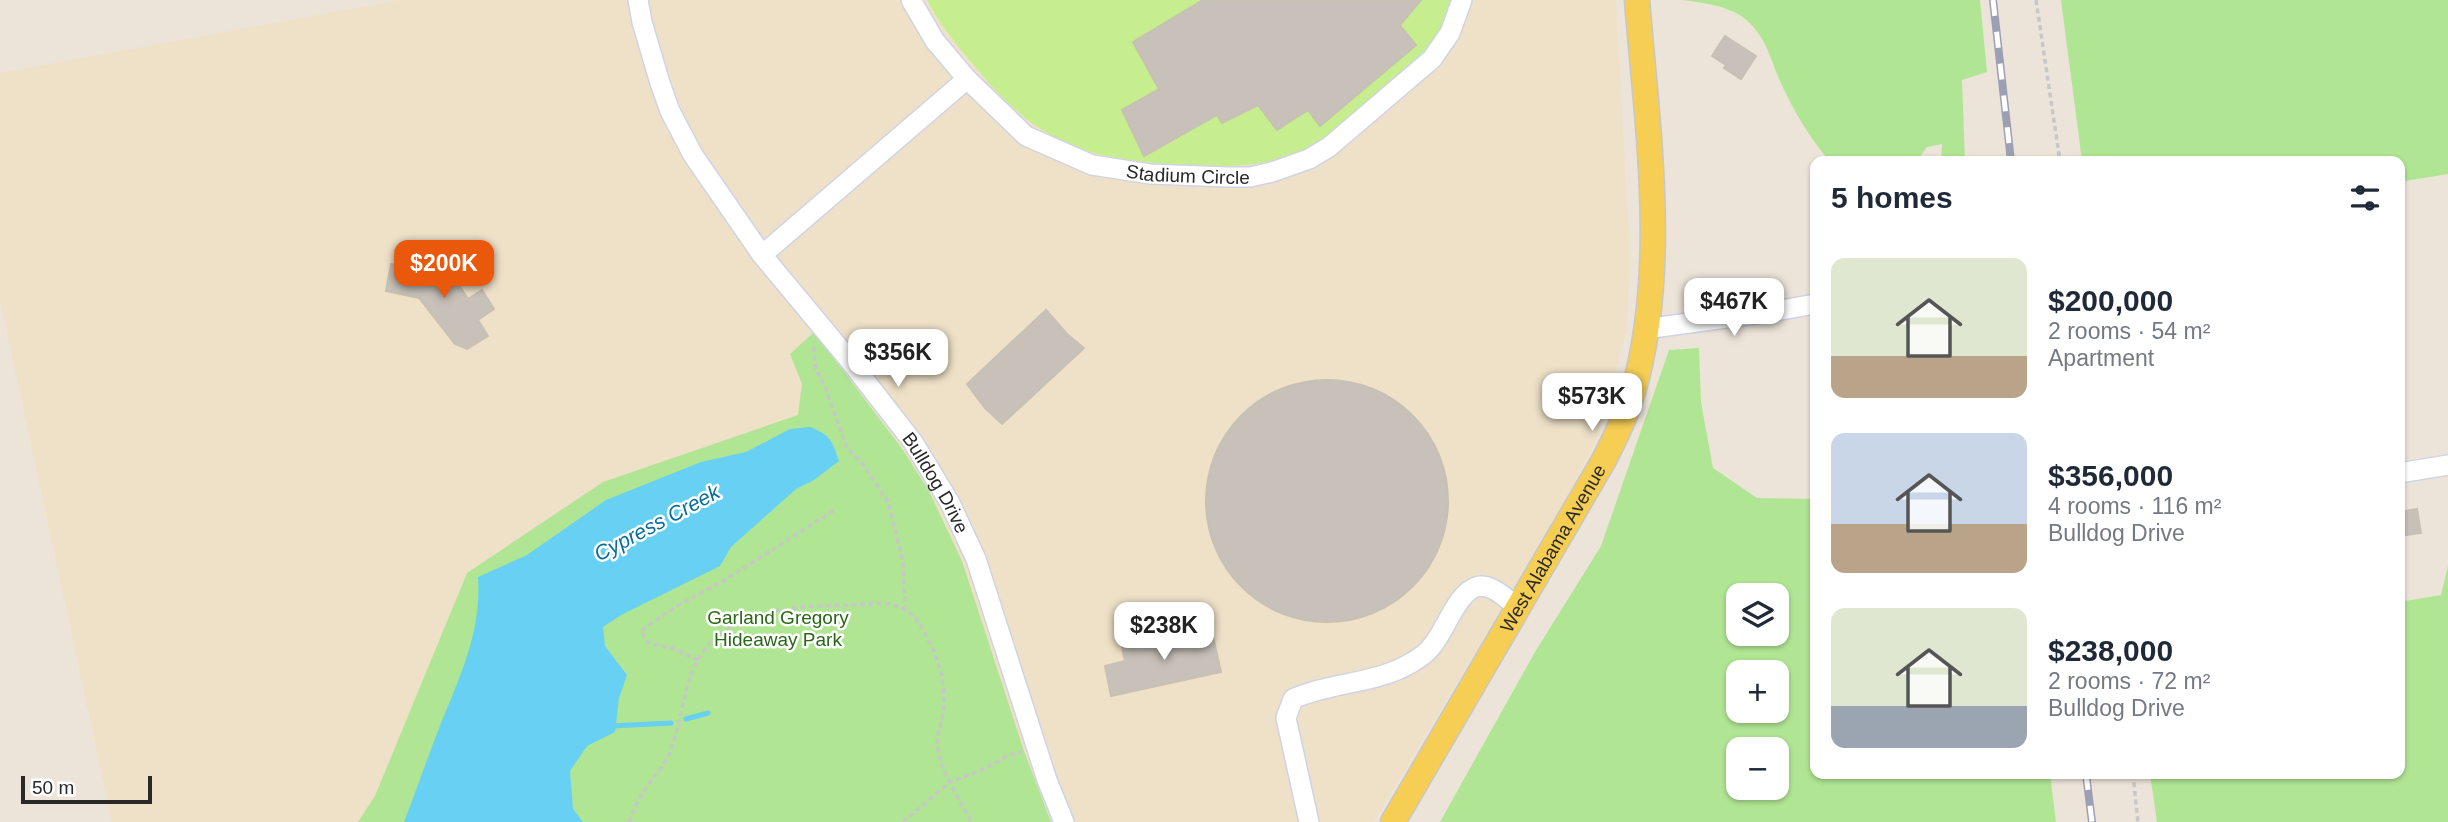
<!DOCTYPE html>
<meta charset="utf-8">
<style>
body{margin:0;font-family:Helvetica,sans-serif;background:#f6f6f7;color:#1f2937;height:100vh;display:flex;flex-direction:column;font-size:26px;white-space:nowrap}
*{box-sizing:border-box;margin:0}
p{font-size:23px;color:#747a83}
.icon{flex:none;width:38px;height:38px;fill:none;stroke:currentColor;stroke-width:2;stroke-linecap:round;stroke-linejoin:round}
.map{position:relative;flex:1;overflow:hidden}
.panel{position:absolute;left:1810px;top:156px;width:595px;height:623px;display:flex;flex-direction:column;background:#fff;border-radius:14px;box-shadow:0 2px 5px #0004}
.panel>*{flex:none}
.tools{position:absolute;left:1726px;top:583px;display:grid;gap:14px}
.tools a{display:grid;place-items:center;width:63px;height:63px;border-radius:14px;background:#fff;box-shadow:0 2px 5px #0004;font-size:35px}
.scale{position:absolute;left:21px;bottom:18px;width:131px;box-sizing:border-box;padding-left:7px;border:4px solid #292929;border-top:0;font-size:19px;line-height:24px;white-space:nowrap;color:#292929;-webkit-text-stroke:5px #fff;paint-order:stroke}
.price{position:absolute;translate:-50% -60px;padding:0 16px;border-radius:14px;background:#fff;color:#222;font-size:23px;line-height:46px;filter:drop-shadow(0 2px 4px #0008)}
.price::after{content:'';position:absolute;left:50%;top:42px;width:21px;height:16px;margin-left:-10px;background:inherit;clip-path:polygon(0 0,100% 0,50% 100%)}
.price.active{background:#ea580c;color:#fff}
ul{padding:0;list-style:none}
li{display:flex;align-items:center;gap:21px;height:175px;padding:0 21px}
li span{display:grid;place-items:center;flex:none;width:196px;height:140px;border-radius:14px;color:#555}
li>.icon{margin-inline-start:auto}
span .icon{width:84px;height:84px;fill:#fffc;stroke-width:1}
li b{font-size:30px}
h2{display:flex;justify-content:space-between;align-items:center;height:84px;padding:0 21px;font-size:30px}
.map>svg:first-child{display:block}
</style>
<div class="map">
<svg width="2448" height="822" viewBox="0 0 2448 822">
<rect width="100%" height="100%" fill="#ece4d9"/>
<polygon fill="#efe1c8" points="399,0 1616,0 1630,253 1627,329 1597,438 1567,498 1374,822 112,822 0,300 0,73"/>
<g fill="#b0e593" fill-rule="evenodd">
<path d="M1682 0H1980L1987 72 1962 80 1965 161H1941L1942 144 1927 147 1917 161H1830C1812 142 1792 108 1781 83 1770 59 1766 35 1744 18 1729 6 1700 2 1682 0Z"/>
<polygon points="2061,0 2448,0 2448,174 2399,182 2399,161 2082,161"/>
<polygon points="814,332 903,450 929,491 962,561 1024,751 1051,822 358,822 375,796 467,573 603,482 798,415 802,384 790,354"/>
<path d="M1699 348 1701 402 1713 468 1757 498 1815 499V774H2050L2056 822H1440L1535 652 1601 546 1669 350ZM1738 595H1776V634H1738ZM1776 672V710H1738V672ZM1776 749V788H1738V749Z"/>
<polygon points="2448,566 2448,822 2157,822 2150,774 2399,774 2399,602 2441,595"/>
</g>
<path fill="#c6ed8e" d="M927 0H1452C1448 11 1445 25 1438 34 1422 57 1397 75 1376 93 1360 107 1324 143 1306 150 1268 167 1227 167 1186 165 1088 160 1040 146 977 69 959 48 940 25 927 0Z"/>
<path fill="#67d0f3" d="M810 427C831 435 832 441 839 461L814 480 796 489 731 547 720 566 621 615 603 627 605 646 627 675 619 698 615 732 587 746 570 771 573 809 583 822H404C416 792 426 761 438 731 458 680 482 634 478 577L527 555 606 500 701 462 746 452 790 429Z"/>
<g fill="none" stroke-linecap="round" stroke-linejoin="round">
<g stroke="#67d0f3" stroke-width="5">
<polyline points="686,719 708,713"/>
<polyline points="611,726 671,723"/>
</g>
</g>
<g fill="#c7c1b9" stroke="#c7c0b3" stroke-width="2">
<polygon points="1203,0 1421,0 1400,25 1416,45 1320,126 1308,110 1277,130 1258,105 1222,123 1217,115 1144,156 1122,110 1159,89 1133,42"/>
<polygon points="1725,36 1756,56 1741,79 1724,68 1726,65 1712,56"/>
<polygon points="440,256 468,299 482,290 494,309 478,320 488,336 467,349 455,344 419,298 386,291 391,264 419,270"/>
<polygon points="1046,310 1067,334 1084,348 1002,424 985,408 967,384"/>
<circle cx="1327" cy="501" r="121"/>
<polygon points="2417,509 2421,533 2399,536 2399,512"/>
<polygon points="1211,628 1221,672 1111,696 1105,666 1125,661 1122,647"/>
</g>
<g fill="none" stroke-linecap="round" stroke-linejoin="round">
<g stroke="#cfd3e3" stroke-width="22">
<g id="minor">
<path id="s1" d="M638 0 642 22 660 83 670 111 693 155 762 255 846 356 913 442 950 503 976 559 1047 780 1064 822"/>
<path id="s2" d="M911 0 935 41 967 79 1026 136 1092 165 1150 174 1227 177H1250L1272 172 1309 159 1329 147 1432 59 1450 33 1462 0"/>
<polyline points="762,255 967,79"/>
<polyline points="1645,329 1770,312 1815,304"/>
<polyline points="2399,473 2448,465"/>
<path d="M1309 822 1286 718 1293 699C1330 682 1376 684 1411 663 1418 659 1427 653 1432 646 1445 631 1457 593 1476 587 1491 582 1507 600 1518 607"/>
</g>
</g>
<g stroke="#c7c7c7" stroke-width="27">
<g id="major">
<path id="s3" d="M1393 822 1604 460C1615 438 1626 416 1633 392 1669 269 1647 125 1637 0"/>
</g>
</g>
<g stroke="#c7c7c7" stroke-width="3.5" stroke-dasharray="5 3.5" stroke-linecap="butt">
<polyline points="2036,0 2060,161"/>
<polyline points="814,347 815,367 826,389 847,448 863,464 888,502 903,562 905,607"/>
<polyline points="698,660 674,649 648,643 641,631 675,607 725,580 836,509"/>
<polyline points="2133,774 2138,822"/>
<path d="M629 822C633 811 639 799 645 789 654 775 666 765 671 749 680 726 683 695 692 672 716 611 791 606 847 605 879 604 903 596 922 628 937 654 947 683 943 713 941 726 935 737 938 750 942 775 960 799 971 822"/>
<polyline points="903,822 950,782 986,768 1009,755 1021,752"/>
</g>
<use href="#minor" stroke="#fff" stroke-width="19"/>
<use href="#major" stroke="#f6ce54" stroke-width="24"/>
<g stroke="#9ca0b4" stroke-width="8">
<g id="rail">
<polyline points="1993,0 2011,161"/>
<polyline points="2086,774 2092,822"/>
</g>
</g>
<use href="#rail" stroke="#fff" stroke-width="5" stroke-dasharray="16" stroke-linecap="butt"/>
</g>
<g text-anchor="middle" stroke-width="5" stroke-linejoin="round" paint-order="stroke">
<g font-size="19" fill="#292929" stroke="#fff">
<text dy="7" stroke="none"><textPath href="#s2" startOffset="348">Stadium Circle</textPath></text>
<text dy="7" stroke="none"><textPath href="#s1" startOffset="574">Bulldog Drive</textPath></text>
<text dy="7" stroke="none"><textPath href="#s3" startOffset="317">West Alabama Avenue</textPath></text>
</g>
<g font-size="19" fill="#296816" stroke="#fff">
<text x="778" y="624">Garland Gregory<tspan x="778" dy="22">Hideaway Park</tspan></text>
</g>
<g font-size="21" font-style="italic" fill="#076d9e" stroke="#fff">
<text transform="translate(657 523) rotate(-28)" y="7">Cypress Creek</text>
</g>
</g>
</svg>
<div class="tools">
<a><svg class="icon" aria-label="layers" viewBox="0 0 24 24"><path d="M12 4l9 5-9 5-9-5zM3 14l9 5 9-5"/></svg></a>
<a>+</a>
<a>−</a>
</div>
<div class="scale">50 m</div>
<b class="price active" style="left:444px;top:300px">$200K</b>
<b class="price" style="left:1734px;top:338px">$467K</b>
<b class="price" style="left:898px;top:389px">$356K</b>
<b class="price" style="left:1592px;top:433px">$573K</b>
<b class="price" style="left:1164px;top:662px">$238K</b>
<section class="panel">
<h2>5 homes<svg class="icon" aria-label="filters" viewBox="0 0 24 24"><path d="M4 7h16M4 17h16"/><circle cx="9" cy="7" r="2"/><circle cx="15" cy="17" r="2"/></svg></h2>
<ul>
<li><span style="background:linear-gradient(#dfe7d0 70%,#b9a48a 0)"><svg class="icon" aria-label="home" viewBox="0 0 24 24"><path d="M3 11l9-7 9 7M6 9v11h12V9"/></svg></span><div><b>$200,000</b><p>2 rooms · 54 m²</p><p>Apartment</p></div></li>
<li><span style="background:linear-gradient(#c9d6e8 65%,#b9a48a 0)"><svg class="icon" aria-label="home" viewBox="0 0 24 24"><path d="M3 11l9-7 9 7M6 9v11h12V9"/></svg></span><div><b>$356,000</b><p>4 rooms · 116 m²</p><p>Bulldog Drive</p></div></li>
<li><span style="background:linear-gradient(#dfe7d0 70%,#9aa5b1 0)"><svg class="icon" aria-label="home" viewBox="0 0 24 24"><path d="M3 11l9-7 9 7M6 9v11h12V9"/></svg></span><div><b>$238,000</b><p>2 rooms · 72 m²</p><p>Bulldog Drive</p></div></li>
</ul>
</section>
</div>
